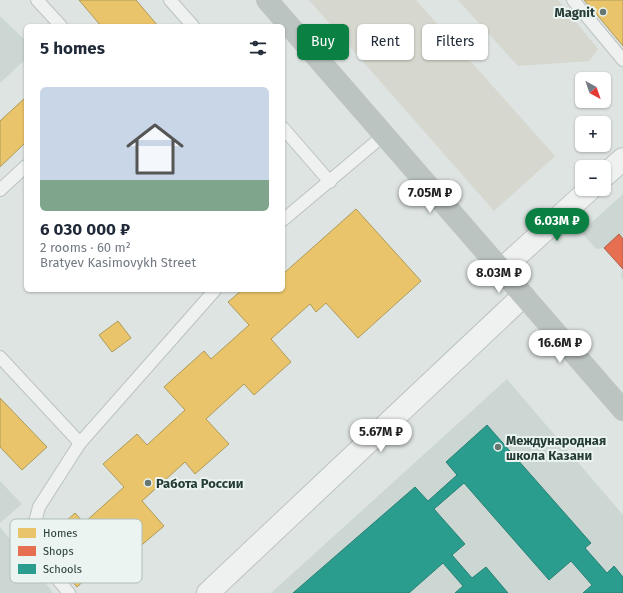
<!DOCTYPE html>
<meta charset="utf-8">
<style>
body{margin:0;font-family:"Fira Sans",sans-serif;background:#f2f2f3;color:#1f2937;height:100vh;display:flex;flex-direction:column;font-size:15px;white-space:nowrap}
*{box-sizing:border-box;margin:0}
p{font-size:13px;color:#747a83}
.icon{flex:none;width:22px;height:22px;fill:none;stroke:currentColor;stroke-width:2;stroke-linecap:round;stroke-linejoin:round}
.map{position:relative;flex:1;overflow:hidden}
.sheet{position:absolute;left:24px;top:24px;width:261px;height:268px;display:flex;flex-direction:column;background:#fff;border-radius:6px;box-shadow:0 1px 3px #0004}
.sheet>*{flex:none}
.guide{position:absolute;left:297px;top:24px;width:266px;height:36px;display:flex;gap:8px}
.needle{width:26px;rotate:140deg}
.buttons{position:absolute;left:575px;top:72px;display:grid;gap:8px}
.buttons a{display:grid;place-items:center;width:36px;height:36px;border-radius:6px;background:#fff;box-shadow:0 1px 3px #0004;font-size:20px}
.price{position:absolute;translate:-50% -34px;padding:0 9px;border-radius:14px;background:#fff;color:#222;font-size:13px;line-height:26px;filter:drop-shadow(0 1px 2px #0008)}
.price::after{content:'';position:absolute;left:50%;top:24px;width:12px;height:9px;margin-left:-6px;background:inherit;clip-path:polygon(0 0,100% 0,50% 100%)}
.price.selected{background:#0b8043;color:#fff}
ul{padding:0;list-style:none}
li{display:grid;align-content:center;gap:8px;height:212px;padding:0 16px}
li+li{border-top:1px solid #e0e1e3}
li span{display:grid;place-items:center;height:124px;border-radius:6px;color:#555}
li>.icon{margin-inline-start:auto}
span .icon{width:72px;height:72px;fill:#fffc;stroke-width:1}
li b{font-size:17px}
h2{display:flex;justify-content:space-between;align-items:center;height:48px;padding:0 16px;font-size:17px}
.tag{padding:0 14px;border-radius:6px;background:#fff;box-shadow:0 1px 3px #0004;font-size:14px;line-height:36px}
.tag.selected{background:#0b8043;color:#fff}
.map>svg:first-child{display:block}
</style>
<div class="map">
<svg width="623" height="593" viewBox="0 0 623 593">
<rect width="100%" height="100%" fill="#dee4e2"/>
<g fill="#ccd7d3">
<polygon points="0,16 26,41 26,59 0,83"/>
<polygon points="623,194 623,279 621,277 622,269 604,248 596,249 581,232"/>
<polygon points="507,379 623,515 623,593 271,593"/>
<polygon points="0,481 22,504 0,523"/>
<polygon points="0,527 44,581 53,593 0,593"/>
</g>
<g fill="#d6d7ce">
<polygon points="309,0 416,0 555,156 494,211"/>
<polygon points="458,0 558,0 598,49 589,61 518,66"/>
</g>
<g fill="#e9c46a" stroke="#ae9b5a">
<polygon points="79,0 136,0 158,26 101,26"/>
<polygon points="584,0 623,0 623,46 598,16"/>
<polygon points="26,97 26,142 0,167 0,121"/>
<polygon points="356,209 421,281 358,338 326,303 316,312 310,304 271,339 291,362 254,395 244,384 206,419 229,444 195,474 185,462 142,501 164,526 130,555 122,546 77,587 39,545 75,513 84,523 124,487 103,464 137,434 147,445 185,410 164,387 204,351 211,359 249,325 228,302 242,290 283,290 283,274"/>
<polygon points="118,321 131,338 112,352 99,335"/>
<polygon points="0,398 47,447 22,470 0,447"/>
</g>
<polygon fill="#e76f51" stroke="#ad6049" points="619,234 623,239 623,269 604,248"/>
<polygon fill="#2a9d8f" stroke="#298074" points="487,425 591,543 585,548 607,573 614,566 623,577 623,593 583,593 592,585 571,561 549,580 464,483 434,509 465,544 452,555 472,578 486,567 508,593 455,593 463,586 443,563 409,593 293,593 415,487 428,501 457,475 446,462"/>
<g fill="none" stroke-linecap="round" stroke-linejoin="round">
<g stroke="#bdc2c0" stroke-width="14">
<g id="lane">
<polyline points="37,0 61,26"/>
<polyline points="170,0 193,26"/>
<polyline points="573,0 623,60"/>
<polyline points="283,128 330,182"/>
<polyline points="0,190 26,166"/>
<polyline points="283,220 384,135"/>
<polyline points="0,357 80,443 215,290"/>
<polyline points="69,593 29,545 39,507 80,443"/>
</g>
</g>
<g stroke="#bdc2c0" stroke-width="24">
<g id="street">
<polyline points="604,176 623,159"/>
<polyline points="501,270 590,189"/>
<polyline points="208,593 523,296"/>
</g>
</g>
<use href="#lane" stroke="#eef1f0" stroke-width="12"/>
<use href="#street" stroke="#eef1f0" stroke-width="22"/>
<polyline stroke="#bcc4c2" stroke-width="22" points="267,0 623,410"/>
</g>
<g fill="#667772" stroke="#ebf4f1" stroke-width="1.5">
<circle cx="603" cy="12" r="4"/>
<circle cx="498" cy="447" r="4"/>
<circle cx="148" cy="483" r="4"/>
</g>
<g text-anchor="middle" stroke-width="4" stroke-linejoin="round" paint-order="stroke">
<g font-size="13" font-weight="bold" fill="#263c36" stroke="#ebf4f1" text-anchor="start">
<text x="595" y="17" text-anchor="end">Magnit</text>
<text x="506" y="445">Международная<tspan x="506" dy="15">школа Казани</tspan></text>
<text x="156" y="488">Работа России</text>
</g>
</g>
<rect x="10" y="519" width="132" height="64" rx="6" fill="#ebf4f1" stroke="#b0bdb9" stroke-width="1"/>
<rect x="18" y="528" width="18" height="10" fill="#e9c46a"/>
<rect x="18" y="546" width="18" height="10" fill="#e76f51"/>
<rect x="18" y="564" width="18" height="10" fill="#2a9d8f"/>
<g font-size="11" fill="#263c36">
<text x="43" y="537">Homes</text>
<text x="43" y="555">Shops</text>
<text x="43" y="573">Schools</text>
</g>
</svg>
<div class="buttons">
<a><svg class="needle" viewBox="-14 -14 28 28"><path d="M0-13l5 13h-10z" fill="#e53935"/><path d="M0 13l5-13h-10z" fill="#747a83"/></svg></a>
<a>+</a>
<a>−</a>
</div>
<b class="price" style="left:430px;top:214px">7.05M ₽</b>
<b class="price selected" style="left:557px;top:242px">6.03M ₽</b>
<b class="price" style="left:499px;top:294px">8.03M ₽</b>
<b class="price" style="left:560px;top:364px">16.6M ₽</b>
<b class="price" style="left:381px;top:453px">5.67M ₽</b>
<div class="guide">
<a class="tag selected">Buy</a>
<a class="tag">Rent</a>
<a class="tag">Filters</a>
</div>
<section class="sheet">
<h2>5 homes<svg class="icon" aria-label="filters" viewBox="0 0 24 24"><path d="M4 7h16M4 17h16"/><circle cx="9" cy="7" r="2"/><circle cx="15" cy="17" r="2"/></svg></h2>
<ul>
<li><span style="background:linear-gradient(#c9d6e8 75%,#7fa58c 0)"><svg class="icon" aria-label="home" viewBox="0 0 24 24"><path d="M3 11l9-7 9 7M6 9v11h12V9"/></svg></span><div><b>6 030 000 ₽</b><p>2 rooms · 60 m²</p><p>Bratyev Kasimovykh Street</p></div></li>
</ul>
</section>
</div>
